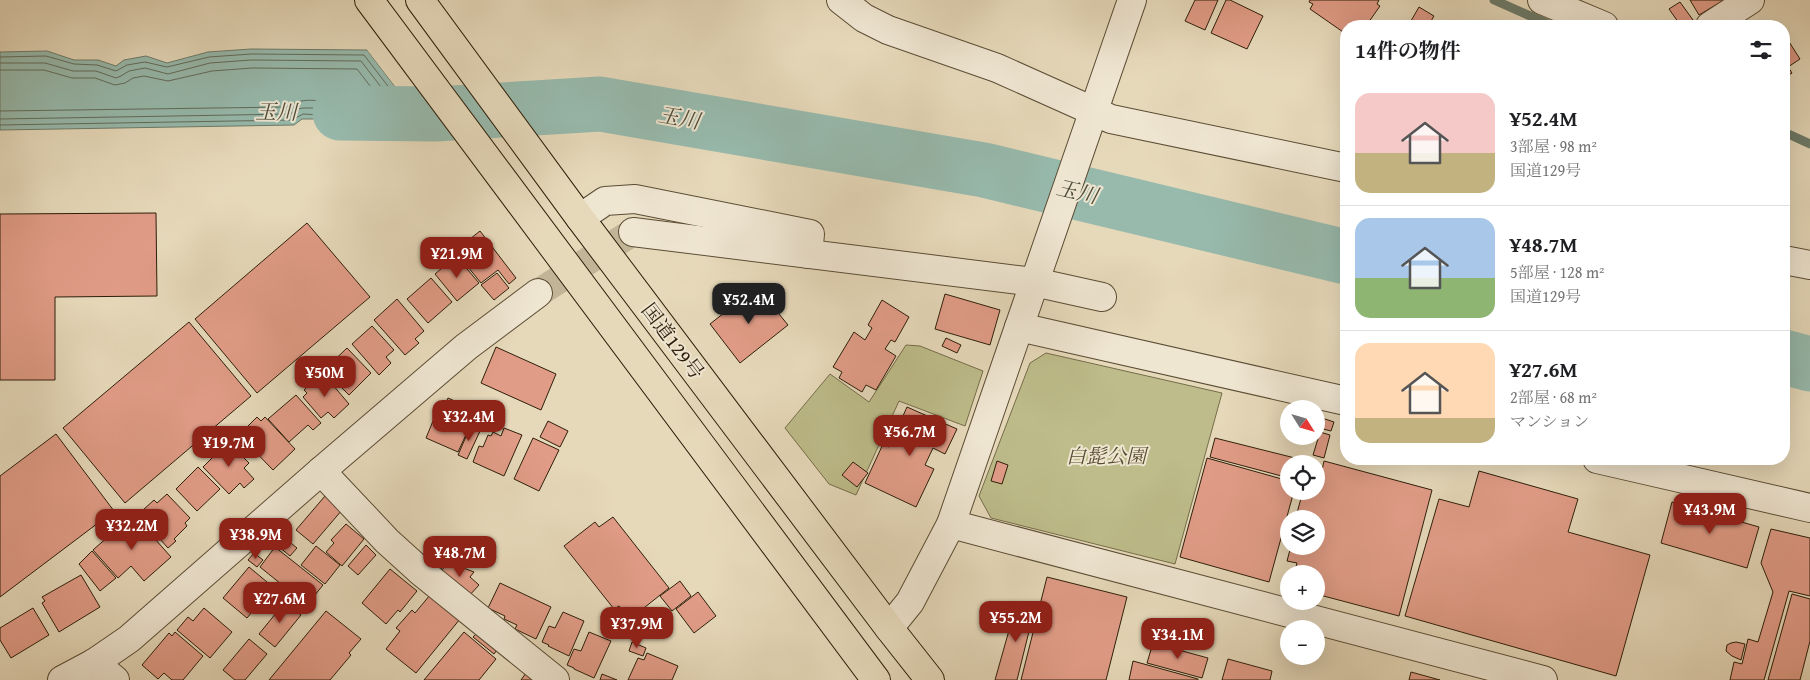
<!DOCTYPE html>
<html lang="ja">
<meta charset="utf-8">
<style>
body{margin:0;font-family:"Gentium Book Plus","Noto Serif JP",serif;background:#f2f2f2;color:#202124;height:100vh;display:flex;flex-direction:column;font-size:19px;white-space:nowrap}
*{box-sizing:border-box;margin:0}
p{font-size:16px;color:#757577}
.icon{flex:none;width:28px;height:28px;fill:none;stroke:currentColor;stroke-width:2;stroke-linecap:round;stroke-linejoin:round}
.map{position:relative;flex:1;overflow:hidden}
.details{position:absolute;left:1340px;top:20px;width:450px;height:445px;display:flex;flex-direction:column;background:#fff;border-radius:20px;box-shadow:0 5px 20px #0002}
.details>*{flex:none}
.needle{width:32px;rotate:127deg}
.fabs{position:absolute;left:1280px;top:400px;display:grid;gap:10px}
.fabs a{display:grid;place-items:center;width:45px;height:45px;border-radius:50%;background:#fff;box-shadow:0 5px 20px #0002;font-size:25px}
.price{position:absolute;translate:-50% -42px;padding:0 11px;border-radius:10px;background:#8f2418;color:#fff;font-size:16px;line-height:32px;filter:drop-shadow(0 1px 2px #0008)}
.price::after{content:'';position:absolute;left:50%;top:30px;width:15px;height:11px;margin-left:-8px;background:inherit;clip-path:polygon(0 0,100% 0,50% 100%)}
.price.selected{background:#222;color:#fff}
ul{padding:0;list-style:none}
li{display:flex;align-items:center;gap:15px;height:125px;padding:0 15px}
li+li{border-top:1px solid #e0e0e0}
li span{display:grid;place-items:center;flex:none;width:140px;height:100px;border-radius:15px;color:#555}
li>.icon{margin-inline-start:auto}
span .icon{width:60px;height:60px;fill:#fffc;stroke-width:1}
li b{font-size:21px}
h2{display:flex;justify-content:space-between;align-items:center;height:60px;padding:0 15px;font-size:21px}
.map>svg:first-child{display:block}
</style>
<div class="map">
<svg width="1810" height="680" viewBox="0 0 1810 680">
<rect width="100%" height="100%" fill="#e6d9ba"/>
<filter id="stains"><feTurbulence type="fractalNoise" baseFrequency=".004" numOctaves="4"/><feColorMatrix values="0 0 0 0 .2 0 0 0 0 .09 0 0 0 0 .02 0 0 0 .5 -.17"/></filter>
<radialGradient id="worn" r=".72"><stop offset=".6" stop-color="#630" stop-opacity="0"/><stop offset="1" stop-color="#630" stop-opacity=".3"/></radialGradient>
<g fill="#bdbc8a" stroke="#756d4a">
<polygon points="906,345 920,346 983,371 965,426 899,401 856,495 829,484 785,428 830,374 869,402"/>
<polygon points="1046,353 1222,393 1175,564 991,518 979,496 1030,363"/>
</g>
<polygon fill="#97baad" stroke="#6d7c6b" points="251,49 367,50 429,131 367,123 340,123 320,119 302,119 294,125 0,130 0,52 47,51 74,60 98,60 116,66 124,60 146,56 167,63 208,52"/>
<polygon fill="#e6d9ba" points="365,47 369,48 431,129 431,133"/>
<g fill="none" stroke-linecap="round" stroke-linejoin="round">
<g stroke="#626c5b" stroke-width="1">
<polyline points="0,57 46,56 74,64 97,65 116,71 127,65 145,62 167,67 209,57 251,54 364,55 414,120 411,122 389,122 367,118 341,118 321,115 303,114 292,120 0,125"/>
<polyline points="0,63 45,63 73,71 96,71 116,78 121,76 129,71 145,68 168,74 210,63 251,60 361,61 401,113 399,115 367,112 341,112 322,108 303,108 298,109 290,114 0,119"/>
<path d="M0 70H44L72 78H95L115 85 125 83 133 78 144 76 168 81 212 71 252 68 357 69 384 104 382 107C368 105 355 106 342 105 321 102 306 95 287 107L0 111"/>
</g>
<g stroke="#6d7c6b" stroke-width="9">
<polyline points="1494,0 1553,26"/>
<polyline points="1784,132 1810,144"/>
</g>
<g stroke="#97baad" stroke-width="55">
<polyline points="340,113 436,114 600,104 984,170 1346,257"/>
<polyline points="1784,357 1810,364"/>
</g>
</g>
<g fill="#e19c87" stroke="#2d1e09">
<polygon points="1195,0 1218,0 1205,30 1185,21"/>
<polygon points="1226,0 1230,0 1263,16 1247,49 1211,33"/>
<polygon points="1310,0 1379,0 1377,4 1380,6 1366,26 1346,26 1346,34 1310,9 1313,4 1309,2"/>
<polygon points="1690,0 1724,0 1699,15"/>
<polygon points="1680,2 1693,20 1684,26 1681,26 1669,9"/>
<polygon points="1419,7 1434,16 1428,26 1408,26"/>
<polygon points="1784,34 1800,59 1788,67 1792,73 1784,78"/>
<polygon points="156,213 157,296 55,297 55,380 0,380 0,214"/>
<polygon points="307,223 370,297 257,393 195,319"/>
<polygon points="480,231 516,278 509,284 498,270 481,283 455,251"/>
<polygon points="456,256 479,283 457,301 435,274"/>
<polygon points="497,273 509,288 494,300 481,285"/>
<polygon points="431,278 452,302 428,323 407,299"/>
<polygon points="757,287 788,325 740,363 710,324"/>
<polygon points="945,294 1000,310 990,345 935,329"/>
<polygon points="397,299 424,331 415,339 419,343 405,355 374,320"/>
<polygon points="882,300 909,317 895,342 891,340 885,349 896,356 876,390 866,385 862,392 839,378 842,372 833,367 854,332 865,340 872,328 868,325"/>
<polygon points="189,322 251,396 125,503 63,428"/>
<polygon points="372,326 394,350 386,357 391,363 379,375 352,344"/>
<polygon points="946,338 961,345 957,353 942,346"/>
<polygon points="496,347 556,374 541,410 481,383"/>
<polygon points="347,348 371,373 349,395 324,370"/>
<polygon points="319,376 323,380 326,377 349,404 334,418 328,412 321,418 303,397 307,393 304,390"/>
<polygon points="296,395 321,423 313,430 308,425 289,442 268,419"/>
<polygon points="448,398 477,411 458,452 426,438 433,421 436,423"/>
<polygon points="907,407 957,429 945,454 933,448 925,465 934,469 916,507 865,483 883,444 889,447"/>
<polygon points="257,417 261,421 265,417 295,449 273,470 239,435"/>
<polygon points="1322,418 1334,422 1331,431 1319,428"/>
<polygon points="548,421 568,431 560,447 540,437"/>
<polygon points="471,425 481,429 467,459 458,455"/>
<polygon points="504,428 522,435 504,476 473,462 479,446 483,447 488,435 491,436 493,432 501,436"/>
<polygon points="1320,432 1330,435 1324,458 1313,455"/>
<polygon points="56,434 114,511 0,597 0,476"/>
<polygon points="533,438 559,450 539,491 514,479"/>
<polygon points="1215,438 1299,459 1298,464 1289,464 1289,478 1210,457"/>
<polygon points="226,440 249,463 244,468 254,479 244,488 240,483 229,494 203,467 215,455 213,453"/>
<polygon points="1207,458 1289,481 1289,491 1294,491 1269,582 1180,557"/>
<polygon points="997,461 1008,465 1002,484 991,481"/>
<polygon points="1324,461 1432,490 1399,616 1316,594 1316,574 1294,574 1297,563 1287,561 1291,546 1316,546 1316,519 1308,519 1309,516 1297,513 1303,491 1316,491 1316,468 1322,470"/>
<polygon points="853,462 868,473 857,487 842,475"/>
<polygon points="198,467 220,489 197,511 176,489"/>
<polygon points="1479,471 1578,499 1568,532 1650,555 1616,676 1405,616 1439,499 1469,507"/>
<polygon points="167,494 190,518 185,523 187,526 174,539 176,541 168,548 140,517 145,512 143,510 154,500 157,503"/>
<polygon points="325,496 342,510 313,544 296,530"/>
<polygon points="1672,502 1759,527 1747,568 1661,543"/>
<polygon points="135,512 139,517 134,522 129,517"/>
<polygon points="613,517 669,588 630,619 619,606 614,609 564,546 595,522 599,527"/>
<polygon points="128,519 133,525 138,520 171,557 144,581 131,566 118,578 93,550"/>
<polygon points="346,524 364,539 342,566 326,552 334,543 331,540"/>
<polygon points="1771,529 1810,538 1810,596 1789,591 1764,680 1730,680 1734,662 1742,664 1748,639 1758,642 1773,592 1761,563"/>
<polygon points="280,534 297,548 290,556 273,542"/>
<polygon points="366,545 376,555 358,575 348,566"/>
<polygon points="316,546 340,565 325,584 301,565"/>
<polygon points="275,547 323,585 307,605 260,567"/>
<polygon points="92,551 116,578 100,591 79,564"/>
<polygon points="254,553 263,560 257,567 248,560"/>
<polygon points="431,554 447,561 438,573 426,563"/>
<polygon points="448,562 474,572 470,577 479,585 468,597 440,573"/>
<polygon points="249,567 273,587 247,618 223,598"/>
<polygon points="390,569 417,591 400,612 398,610 386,624 362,603"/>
<polygon points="81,575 100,607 59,632 42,603 45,601 42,597"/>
<polygon points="1047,577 1127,597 1106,680 1021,680"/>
<polygon points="680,581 691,596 672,611 660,596"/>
<polygon points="500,583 551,607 536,639 515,629 517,625 504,619 505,616 488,608"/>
<polygon points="698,592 716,616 694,633 676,609"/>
<polygon points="1792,594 1810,599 1810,641 1800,680 1768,680"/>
<polygon points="430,595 460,619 416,673 386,649 400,631 396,628 412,610 415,613"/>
<polygon points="285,602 301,615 275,647 259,634"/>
<polygon points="1017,602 1035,607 1017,680 995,680"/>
<polygon points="33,608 49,635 11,658 0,640 0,628"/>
<polygon points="204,608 232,632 210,658 177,630 188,617 193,621"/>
<polygon points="326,611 361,639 349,653 351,655 330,680 269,680"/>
<polygon points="563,612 584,621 569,656 548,646 549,645 542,642 549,626 555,628"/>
<polygon points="479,631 499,647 494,654 473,637"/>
<polygon points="175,632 203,656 183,680 172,680 164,673 158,679 142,665 169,633 172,636"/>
<polygon points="464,632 496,659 479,680 424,680"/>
<polygon points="589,632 611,641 594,678 574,669 574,668 567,665 574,649 581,651"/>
<polygon points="249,639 267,654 245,680 235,680 223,670"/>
<polygon points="632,642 646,648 643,656 629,651"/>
<polygon points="1736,642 1745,644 1741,660 1732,656 1726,651 1727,645 1731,643"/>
<polygon points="1153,643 1208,658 1202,678 1147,663"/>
<polygon points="647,653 678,666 672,680 628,680 638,658 644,660"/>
<polygon points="1228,659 1272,671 1270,680 1222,680"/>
<polygon points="1133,661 1198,679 1198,680 1129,680"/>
<polygon points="1411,672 1440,680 1409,680"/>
<polygon points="526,673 534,680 521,680"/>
<polygon points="602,674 617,680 600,680"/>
</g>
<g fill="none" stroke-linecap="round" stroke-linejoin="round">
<polyline stroke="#c1b497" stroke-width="28" stroke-dasharray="28 14" stroke-linecap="butt" points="538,293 633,232"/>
<g stroke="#5b4d35" stroke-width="30">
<g id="minor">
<polyline points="841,0 864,18 888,30 997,68 1111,119 1346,168"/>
<polyline points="1542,0 1604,26"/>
<polyline points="1710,26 1750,0"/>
<polyline points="580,218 605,201 635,199 810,234 808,254"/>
<polyline points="633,232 1034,282 1102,297"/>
<polyline points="1784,260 1810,265"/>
<polyline points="1019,327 1346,401"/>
<polyline points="1597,459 1810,508"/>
<polyline points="321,471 387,541 419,570 555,680"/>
<polyline points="951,524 1543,680"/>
<polyline points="94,663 115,680"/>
<polyline points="62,680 94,663 129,639 321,471 466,347 538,293"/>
</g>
</g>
<g stroke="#5b4d35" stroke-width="30">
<polyline id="tertiary" points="889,628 910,602 951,524 1132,0"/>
</g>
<g stroke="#2d1e09" stroke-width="30">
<g id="trunk">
<polyline points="369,0 876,680"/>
<polyline points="420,0 580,218 889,628 930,680"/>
</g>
</g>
<use href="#minor" stroke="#efe6d2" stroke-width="28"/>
<use href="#tertiary" stroke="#efe6d2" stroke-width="28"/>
<use href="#trunk" stroke="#e6d9ba" stroke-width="28"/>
</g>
<g text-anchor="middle" stroke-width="4" stroke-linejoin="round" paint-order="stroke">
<g font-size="20" fill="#2d1e09" stroke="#efe6d2">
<text transform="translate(673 341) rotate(53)" y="7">国道129号</text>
</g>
<g font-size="20" font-style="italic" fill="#584d30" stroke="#efe6d2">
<text x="1106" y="463">白髭公園</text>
</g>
<g font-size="21" font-style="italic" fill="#4d4d3a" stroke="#efe6d2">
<text transform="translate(276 112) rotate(1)" y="7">玉川</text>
<text transform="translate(679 118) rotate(10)" y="7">玉川</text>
<text transform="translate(1077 192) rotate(13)" y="7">玉川</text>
</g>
</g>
<rect width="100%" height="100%" filter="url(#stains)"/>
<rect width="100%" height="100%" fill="url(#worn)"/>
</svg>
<div class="fabs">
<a><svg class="needle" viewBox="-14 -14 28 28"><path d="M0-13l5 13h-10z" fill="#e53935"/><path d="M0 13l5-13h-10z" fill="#757577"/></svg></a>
<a><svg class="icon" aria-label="locate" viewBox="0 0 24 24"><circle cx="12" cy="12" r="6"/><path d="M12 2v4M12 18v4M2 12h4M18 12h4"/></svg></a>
<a><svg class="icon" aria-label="layers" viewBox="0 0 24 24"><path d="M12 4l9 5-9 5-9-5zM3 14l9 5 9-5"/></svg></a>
<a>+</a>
<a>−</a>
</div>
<b class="price" style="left:457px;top:279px">¥21.9M</b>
<b class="price selected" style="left:749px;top:325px">¥52.4M</b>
<b class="price" style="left:325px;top:398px">¥50M</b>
<b class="price" style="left:469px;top:442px">¥32.4M</b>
<b class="price" style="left:910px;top:457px">¥56.7M</b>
<b class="price" style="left:229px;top:468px">¥19.7M</b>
<b class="price" style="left:1710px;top:535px">¥43.9M</b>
<b class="price" style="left:132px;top:551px">¥32.2M</b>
<b class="price" style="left:256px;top:560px">¥38.9M</b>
<b class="price" style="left:460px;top:578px">¥48.7M</b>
<b class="price" style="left:280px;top:624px">¥27.6M</b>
<b class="price" style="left:1016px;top:643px">¥55.2M</b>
<b class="price" style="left:637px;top:649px">¥37.9M</b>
<b class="price" style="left:1178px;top:660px">¥34.1M</b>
<section class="details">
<h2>14件の物件<svg class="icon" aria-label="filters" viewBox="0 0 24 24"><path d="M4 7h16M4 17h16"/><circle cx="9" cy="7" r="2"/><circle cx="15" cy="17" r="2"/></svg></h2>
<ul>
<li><span style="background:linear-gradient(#f6c9c9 60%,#c2b280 0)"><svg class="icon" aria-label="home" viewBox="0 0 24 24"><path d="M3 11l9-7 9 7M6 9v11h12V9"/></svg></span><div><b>¥52.4M</b><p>3部屋 · 98 m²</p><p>国道129号</p></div></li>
<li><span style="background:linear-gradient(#a9c7e8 60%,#8fb573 0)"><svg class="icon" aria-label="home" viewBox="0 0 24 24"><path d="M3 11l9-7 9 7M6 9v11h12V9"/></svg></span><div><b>¥48.7M</b><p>5部屋 · 128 m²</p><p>国道129号</p></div></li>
<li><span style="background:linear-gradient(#ffd9b3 75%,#c2b280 0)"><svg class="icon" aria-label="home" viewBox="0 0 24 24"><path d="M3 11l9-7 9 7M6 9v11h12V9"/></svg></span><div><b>¥27.6M</b><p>2部屋 · 68 m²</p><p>マンション</p></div></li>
</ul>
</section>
</div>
